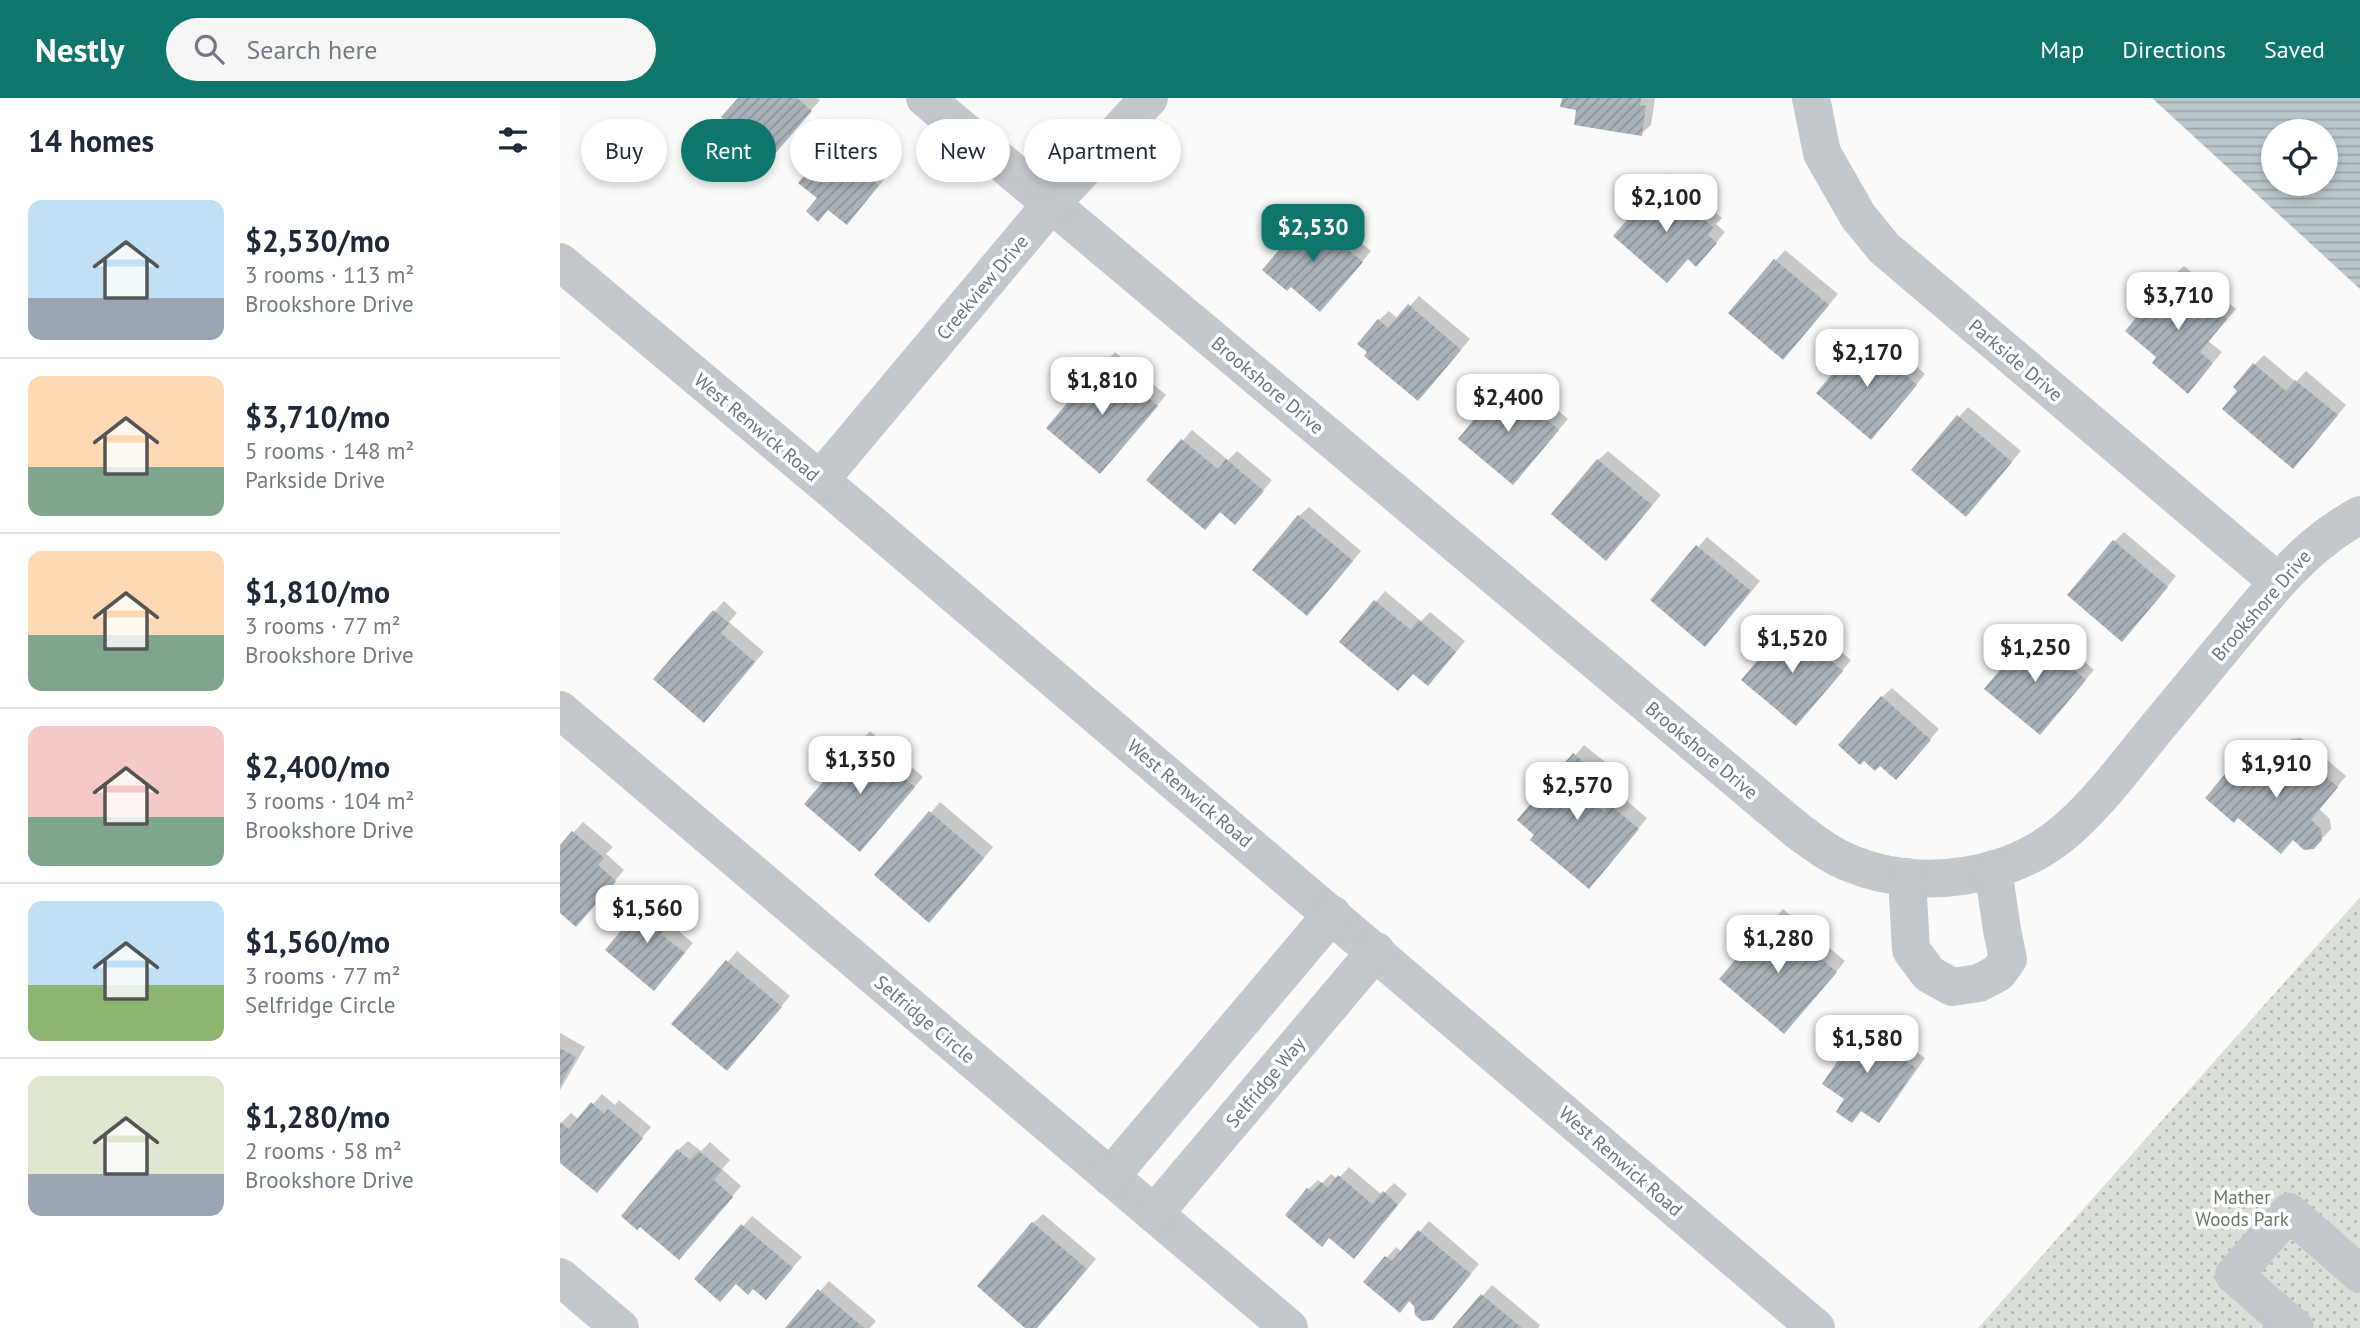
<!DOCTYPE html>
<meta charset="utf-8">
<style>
body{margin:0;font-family:"PT Sans",sans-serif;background:#f6f6f7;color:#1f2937;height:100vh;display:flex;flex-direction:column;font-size:26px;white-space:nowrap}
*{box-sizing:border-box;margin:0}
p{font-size:23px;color:#747a83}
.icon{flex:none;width:38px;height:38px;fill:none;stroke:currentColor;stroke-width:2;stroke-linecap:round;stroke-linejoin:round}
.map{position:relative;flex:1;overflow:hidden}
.details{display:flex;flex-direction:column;background:#fff;width:560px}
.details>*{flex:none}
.guide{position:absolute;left:21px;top:21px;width:665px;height:63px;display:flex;gap:14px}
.buttons{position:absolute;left:1701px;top:21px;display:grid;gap:14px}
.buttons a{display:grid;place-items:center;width:77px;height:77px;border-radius:50%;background:#fff;box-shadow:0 4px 10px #0003;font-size:35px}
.price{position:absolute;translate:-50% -60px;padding:0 16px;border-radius:14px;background:#fff;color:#222;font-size:23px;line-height:46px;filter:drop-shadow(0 2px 4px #0008)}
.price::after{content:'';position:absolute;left:50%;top:42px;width:21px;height:16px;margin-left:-10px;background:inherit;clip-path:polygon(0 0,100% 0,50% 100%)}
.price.active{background:#0f766e;color:#fff}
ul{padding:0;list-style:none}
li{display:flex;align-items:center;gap:21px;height:175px;padding:0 28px}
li+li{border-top:2px solid #e0e1e3}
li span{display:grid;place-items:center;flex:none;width:196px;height:140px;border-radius:14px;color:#555}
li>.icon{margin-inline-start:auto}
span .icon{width:84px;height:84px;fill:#fffc;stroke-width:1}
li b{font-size:30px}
h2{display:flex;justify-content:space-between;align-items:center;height:84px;padding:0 28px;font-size:30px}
.pill{padding:0 24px;border-radius:32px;background:#fff;box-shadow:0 4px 10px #0003;font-size:24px;line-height:63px}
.pill.active{background:#0f766e;color:#fff}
header{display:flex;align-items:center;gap:42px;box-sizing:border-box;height:98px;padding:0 35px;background:#0f766e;color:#fff}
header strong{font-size:33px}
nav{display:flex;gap:38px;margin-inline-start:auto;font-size:24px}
.search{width:490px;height:63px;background:#f6f6f7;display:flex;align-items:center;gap:18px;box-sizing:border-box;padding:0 24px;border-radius:38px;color:#747a83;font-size:26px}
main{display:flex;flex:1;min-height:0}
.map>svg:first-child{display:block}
</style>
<header>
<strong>Nestly</strong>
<div class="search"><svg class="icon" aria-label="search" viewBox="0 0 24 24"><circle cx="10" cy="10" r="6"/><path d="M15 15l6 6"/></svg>Search here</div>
<nav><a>Map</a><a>Directions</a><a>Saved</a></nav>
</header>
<main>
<section class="details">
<h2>14 homes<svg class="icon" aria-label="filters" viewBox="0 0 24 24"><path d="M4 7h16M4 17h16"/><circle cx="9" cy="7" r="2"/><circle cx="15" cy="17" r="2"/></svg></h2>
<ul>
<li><span style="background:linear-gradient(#bfe0f5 70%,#9aa5b1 0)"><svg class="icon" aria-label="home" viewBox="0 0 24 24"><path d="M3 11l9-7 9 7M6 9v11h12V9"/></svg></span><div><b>$2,530/mo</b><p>3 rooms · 113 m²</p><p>Brookshore Drive</p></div></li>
<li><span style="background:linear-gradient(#ffd9b3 65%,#7fa58c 0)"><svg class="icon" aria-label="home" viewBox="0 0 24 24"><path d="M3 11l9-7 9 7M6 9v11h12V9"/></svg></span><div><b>$3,710/mo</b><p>5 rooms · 148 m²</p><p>Parkside Drive</p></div></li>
<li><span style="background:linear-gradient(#ffd9b3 60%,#7fa58c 0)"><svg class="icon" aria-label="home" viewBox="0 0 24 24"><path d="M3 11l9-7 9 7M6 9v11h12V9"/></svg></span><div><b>$1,810/mo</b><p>3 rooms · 77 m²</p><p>Brookshore Drive</p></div></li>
<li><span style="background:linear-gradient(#f6c9c9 65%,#7fa58c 0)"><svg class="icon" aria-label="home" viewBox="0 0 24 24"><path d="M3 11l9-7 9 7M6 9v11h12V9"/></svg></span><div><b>$2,400/mo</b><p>3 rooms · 104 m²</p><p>Brookshore Drive</p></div></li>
<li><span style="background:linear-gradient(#bfe0f5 60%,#8fb573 0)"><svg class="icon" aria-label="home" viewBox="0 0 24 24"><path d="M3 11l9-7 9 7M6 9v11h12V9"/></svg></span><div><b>$1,560/mo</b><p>3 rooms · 77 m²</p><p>Selfridge Circle</p></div></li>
<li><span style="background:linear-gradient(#dfe7d0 70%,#9aa5b1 0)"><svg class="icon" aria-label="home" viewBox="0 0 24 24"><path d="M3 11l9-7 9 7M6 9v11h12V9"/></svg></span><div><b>$1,280/mo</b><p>2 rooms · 58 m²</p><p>Brookshore Drive</p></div></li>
</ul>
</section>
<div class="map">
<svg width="1800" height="1230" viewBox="0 0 1800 1230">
<defs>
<pattern id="grass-dots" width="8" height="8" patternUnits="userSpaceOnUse" patternTransform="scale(1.75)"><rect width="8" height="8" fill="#dadfd7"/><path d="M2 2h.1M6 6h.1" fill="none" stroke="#b4b9b4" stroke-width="1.8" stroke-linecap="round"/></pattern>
<pattern id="water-rules" width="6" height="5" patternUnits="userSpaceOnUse" patternTransform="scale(1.75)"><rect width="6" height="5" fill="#bbc7cb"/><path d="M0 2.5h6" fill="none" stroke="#9ca6aa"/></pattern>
<pattern id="building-hatch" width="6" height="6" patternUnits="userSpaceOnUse" patternTransform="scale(1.75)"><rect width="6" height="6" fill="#aab3b9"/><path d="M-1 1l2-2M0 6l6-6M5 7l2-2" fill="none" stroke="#8e969c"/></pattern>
</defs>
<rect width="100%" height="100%" fill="#fafaf8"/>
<polygon fill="url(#grass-dots)" points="1800,799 1800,1230 1418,1230"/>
<path fill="url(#water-rules)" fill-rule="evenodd" d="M1592 0H1800V191ZM1713 33H1766V86H1713Z"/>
<g fill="#0003">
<polygon points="180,0 257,0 260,2 215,54 197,48"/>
<polygon points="1004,0 1095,0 1091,27 1081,36 1018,10"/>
<polygon points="282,35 291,42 295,39 314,55 311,58 320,64 316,68 328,77 296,115 259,100 240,84"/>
<polygon points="1110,75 1162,120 1156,126 1165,134 1146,157 1129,159 1055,138"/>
<polygon points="759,110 811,153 770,202 731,187 705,172"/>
<polygon points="1225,152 1278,196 1233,250 1170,215"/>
<polygon points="1624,168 1676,211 1648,243 1662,254 1637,284 1599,259 1614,177"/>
<polygon points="859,198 910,241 868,291 819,222 829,213 838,221"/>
<polygon points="1313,232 1365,276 1321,330 1304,241"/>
<polygon points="555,254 606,297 550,364 489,330"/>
<polygon points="1704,257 1736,284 1746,273 1786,307 1743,359 1679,293 1694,267"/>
<polygon points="955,277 1008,321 962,375 945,287"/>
<polygon points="1408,309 1461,353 1416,407 1399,319"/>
<polygon points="632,332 668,362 677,353 712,382 684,415 661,413 645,430 589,382"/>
<polygon points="1048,353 1101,397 1056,451 1038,362"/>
<polygon points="749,409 801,453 756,507 739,418"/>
<polygon points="1564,434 1616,478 1571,532 1554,444"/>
<polygon points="1147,439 1200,483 1155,537 1093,502"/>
<polygon points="825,493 861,523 870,514 905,543 878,576 854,574 782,544"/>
<polygon points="164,503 177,515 169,524 204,554 154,613 96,581"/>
<polygon points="1238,518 1291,562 1246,616 1229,528"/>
<polygon points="1482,527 1534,572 1489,625 1472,536"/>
<polygon points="1332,590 1379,631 1346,670 1322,599"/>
<polygon points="310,633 363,679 309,742 247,706"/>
<polygon points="1741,640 1786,678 1759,711 1770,721 1771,731 1754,749 1678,718 1647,700 1687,655 1711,675 1721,651 1731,641"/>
<polygon points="1024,647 1060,676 1043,695 1054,705 1061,698 1087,720 1039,779 959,722"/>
<polygon points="380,704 433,749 379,813 316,777"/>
<polygon points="23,724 53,749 46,756 64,772 26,817 0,813 0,750"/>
<polygon points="100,790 123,809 109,825 133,845 103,881 90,799"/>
<polygon points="1223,811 1285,863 1234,924 1162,881"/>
<polygon points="177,853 230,898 176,962 114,926"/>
<polygon points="1298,918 1309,925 1312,921 1335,937 1337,935 1350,945 1348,948 1365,960 1328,1013 1319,1023 1302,1012 1292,1023 1287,1001 1284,957 1273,950 1288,928"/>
<polygon points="0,935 25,949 0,992"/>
<polygon points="42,996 55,1007 59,1002 91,1029 46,1083 0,1062 0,1026 11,1015 19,1022"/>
<polygon points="128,1043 141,1053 150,1044 170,1062 162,1071 181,1088 129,1150 118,1052"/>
<polygon points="789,1069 822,1097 834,1085 847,1096 803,1149 748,1091 758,1082 762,1085 771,1076 778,1081"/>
<polygon points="483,1116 536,1161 482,1224 476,1230 468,1230 473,1125"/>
<polygon points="192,1118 242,1159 215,1190 137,1181"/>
<polygon points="869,1123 919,1166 882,1210 856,1207 850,1202 839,1213 805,1184 836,1149 842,1154"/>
<polygon points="269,1183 316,1223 310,1230 228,1230"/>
<polygon points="932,1187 980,1227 978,1230 895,1230"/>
</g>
<g fill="url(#building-hatch)">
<polygon points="178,0 237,0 252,13 206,66 190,53 195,48 161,19"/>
<polygon points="1002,0 1081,0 1080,7 1086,8 1082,38 1014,27 1016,12 1000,9"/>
<polygon points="271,44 281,51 284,47 306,65 303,68 311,75 308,79 319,87 287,127 268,112 258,124 246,113 257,100 238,85"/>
<polygon points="1100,84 1154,130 1148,137 1157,145 1136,169 1128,161 1107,185 1053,138"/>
<polygon points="748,118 803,164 760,214 731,189 727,193 702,172"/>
<polygon points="1214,161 1269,207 1223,262 1168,215"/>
<polygon points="1613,176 1667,221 1640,254 1653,265 1628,296 1592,265 1596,259 1565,233"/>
<polygon points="848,206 901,252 858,303 804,258 807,254 797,246 818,221 828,230"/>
<polygon points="1303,240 1357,287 1311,342 1256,295"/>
<polygon points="544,262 598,308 540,376 486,330"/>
<polygon points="1693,265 1726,293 1735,282 1778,317 1733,371 1662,311 1677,293 1673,289"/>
<polygon points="944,285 999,332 953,387 898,341"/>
<polygon points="1397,317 1452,364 1406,419 1351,372"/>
<polygon points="621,341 658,371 666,361 704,393 675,427 660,414 645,432 586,382"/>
<polygon points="1037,361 1092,407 1046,463 991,416"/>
<polygon points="738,417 793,463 747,518 692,472"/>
<polygon points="1553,442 1608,489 1562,544 1507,497"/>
<polygon points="1136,447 1191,493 1145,549 1090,502"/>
<polygon points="814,502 851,532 859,522 896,554 868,588 853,576 838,593 779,544"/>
<polygon points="153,512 169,525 161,535 195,564 144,625 93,581"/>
<polygon points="1228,526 1283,573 1236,628 1181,582"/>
<polygon points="1471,535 1526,582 1480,637 1424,591"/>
<polygon points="1321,598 1371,642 1336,682 1320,668 1315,673 1304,663 1300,667 1278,647"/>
<polygon points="299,642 355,689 300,754 244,706"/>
<polygon points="1731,649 1778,689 1751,722 1761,731 1762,742 1754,751 1744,752 1733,742 1721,756 1678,720 1674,725 1645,700 1676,663 1701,684 1713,670 1712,659 1720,650"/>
<polygon points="1013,655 1051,687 1035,706 1044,714 1050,707 1079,731 1029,791 970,742 974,737 957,722"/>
<polygon points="369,713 424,760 369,825 314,777"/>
<polygon points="12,733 44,760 38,767 56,783 16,829 0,815 0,747"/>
<polygon points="89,798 115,819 101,836 125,855 94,893 45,852"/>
<polygon points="1212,819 1277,874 1224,936 1159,881"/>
<polygon points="166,862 222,909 167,973 111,926"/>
<polygon points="1287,927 1298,934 1301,930 1324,946 1326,944 1342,955 1339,958 1356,970 1319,1025 1301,1013 1292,1025 1276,1014 1284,1001 1262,986 1281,958 1271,950"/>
<polygon points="0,950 16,959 0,987"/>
<polygon points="31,1004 44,1016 48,1011 83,1040 37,1095 0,1065 0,1024 9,1031"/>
<polygon points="117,1051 130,1062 139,1053 162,1072 154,1082 173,1099 119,1162 80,1129 77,1132 61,1118"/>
<polygon points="778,1077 812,1106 823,1093 838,1107 794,1161 769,1140 762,1149 725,1117 747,1090 752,1094 761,1084 768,1090"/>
<polygon points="472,1124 527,1171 477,1230 465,1230 417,1188"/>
<polygon points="181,1126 233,1170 206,1202 193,1191 188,1197 176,1186 160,1204 134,1181"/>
<polygon points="858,1132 911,1176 873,1222 862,1223 855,1217 854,1208 849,1203 840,1215 803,1184 825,1158 832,1163"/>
<polygon points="258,1191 304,1230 225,1230"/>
<polygon points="921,1196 962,1230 892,1230"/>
</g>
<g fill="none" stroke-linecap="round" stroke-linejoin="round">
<g stroke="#c3c8cc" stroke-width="38">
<path d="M365 0 1238 733C1255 745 1272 759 1292 766 1361 794 1452 781 1508 731 1542 701 1570 662 1599 627 1639 579 1678 531 1718 484 1744 456 1766 436 1800 417"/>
<polyline points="1251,0 1262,55 1298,118 1324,150 1718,484"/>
<polyline points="0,164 260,382 1256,1230"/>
<polyline points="260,382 492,105 589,0"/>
<polyline points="0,612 729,1230"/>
<polyline points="1347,779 1351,852 1369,876 1392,889 1419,885 1438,875 1448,861 1442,832 1433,771"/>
<polyline points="550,1079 772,816"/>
<polyline points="594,1116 816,853"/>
<polyline points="0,1179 60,1230"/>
<polyline points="1735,1230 1674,1177 1729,1114 1800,1176"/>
</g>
</g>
<g text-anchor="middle" stroke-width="7" stroke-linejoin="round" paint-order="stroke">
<g font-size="19" fill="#657683" stroke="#fff">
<text transform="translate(422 189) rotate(-50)" y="7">Creekview Drive</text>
<text transform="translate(1456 262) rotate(40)" y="7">Parkside Drive</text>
<text transform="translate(708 287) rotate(40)" y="7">Brookshore Drive</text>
<text transform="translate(197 329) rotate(40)" y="7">West Renwick Road</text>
<text transform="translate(1701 507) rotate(-49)" y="7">Brookshore Drive</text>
<text transform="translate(1142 652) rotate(40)" y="7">Brookshore Drive</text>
<text transform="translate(630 695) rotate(40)" y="7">West Renwick Road</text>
<text transform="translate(365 921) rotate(40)" y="7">Selfridge Circle</text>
<text transform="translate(705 984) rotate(-50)" y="7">Selfridge Way</text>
<text transform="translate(1061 1063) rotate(41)" y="7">West Renwick Road</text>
</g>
<g font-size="19" fill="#687a64" stroke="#fff">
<text x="1682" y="1106">Mather<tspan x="1682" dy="22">Woods Park</tspan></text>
</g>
</g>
</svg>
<div class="buttons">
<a><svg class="icon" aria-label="locate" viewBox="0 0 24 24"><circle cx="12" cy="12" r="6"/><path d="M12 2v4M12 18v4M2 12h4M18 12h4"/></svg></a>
</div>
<b class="price" style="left:1106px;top:136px">$2,100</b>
<b class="price active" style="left:753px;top:166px">$2,530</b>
<b class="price" style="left:1618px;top:234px">$3,710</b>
<b class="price" style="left:1307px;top:291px">$2,170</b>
<b class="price" style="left:542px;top:319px">$1,810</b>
<b class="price" style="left:948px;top:336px">$2,400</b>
<b class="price" style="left:1232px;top:577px">$1,520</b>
<b class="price" style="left:1475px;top:586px">$1,250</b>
<b class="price" style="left:300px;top:698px">$1,350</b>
<b class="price" style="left:1716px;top:702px">$1,910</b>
<b class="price" style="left:1017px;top:724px">$2,570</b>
<b class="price" style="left:87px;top:847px">$1,560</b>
<b class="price" style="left:1218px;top:877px">$1,280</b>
<b class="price" style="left:1307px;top:977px">$1,580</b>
<div class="guide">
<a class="pill">Buy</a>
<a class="pill active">Rent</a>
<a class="pill">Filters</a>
<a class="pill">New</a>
<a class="pill">Apartment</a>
</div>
</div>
</main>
